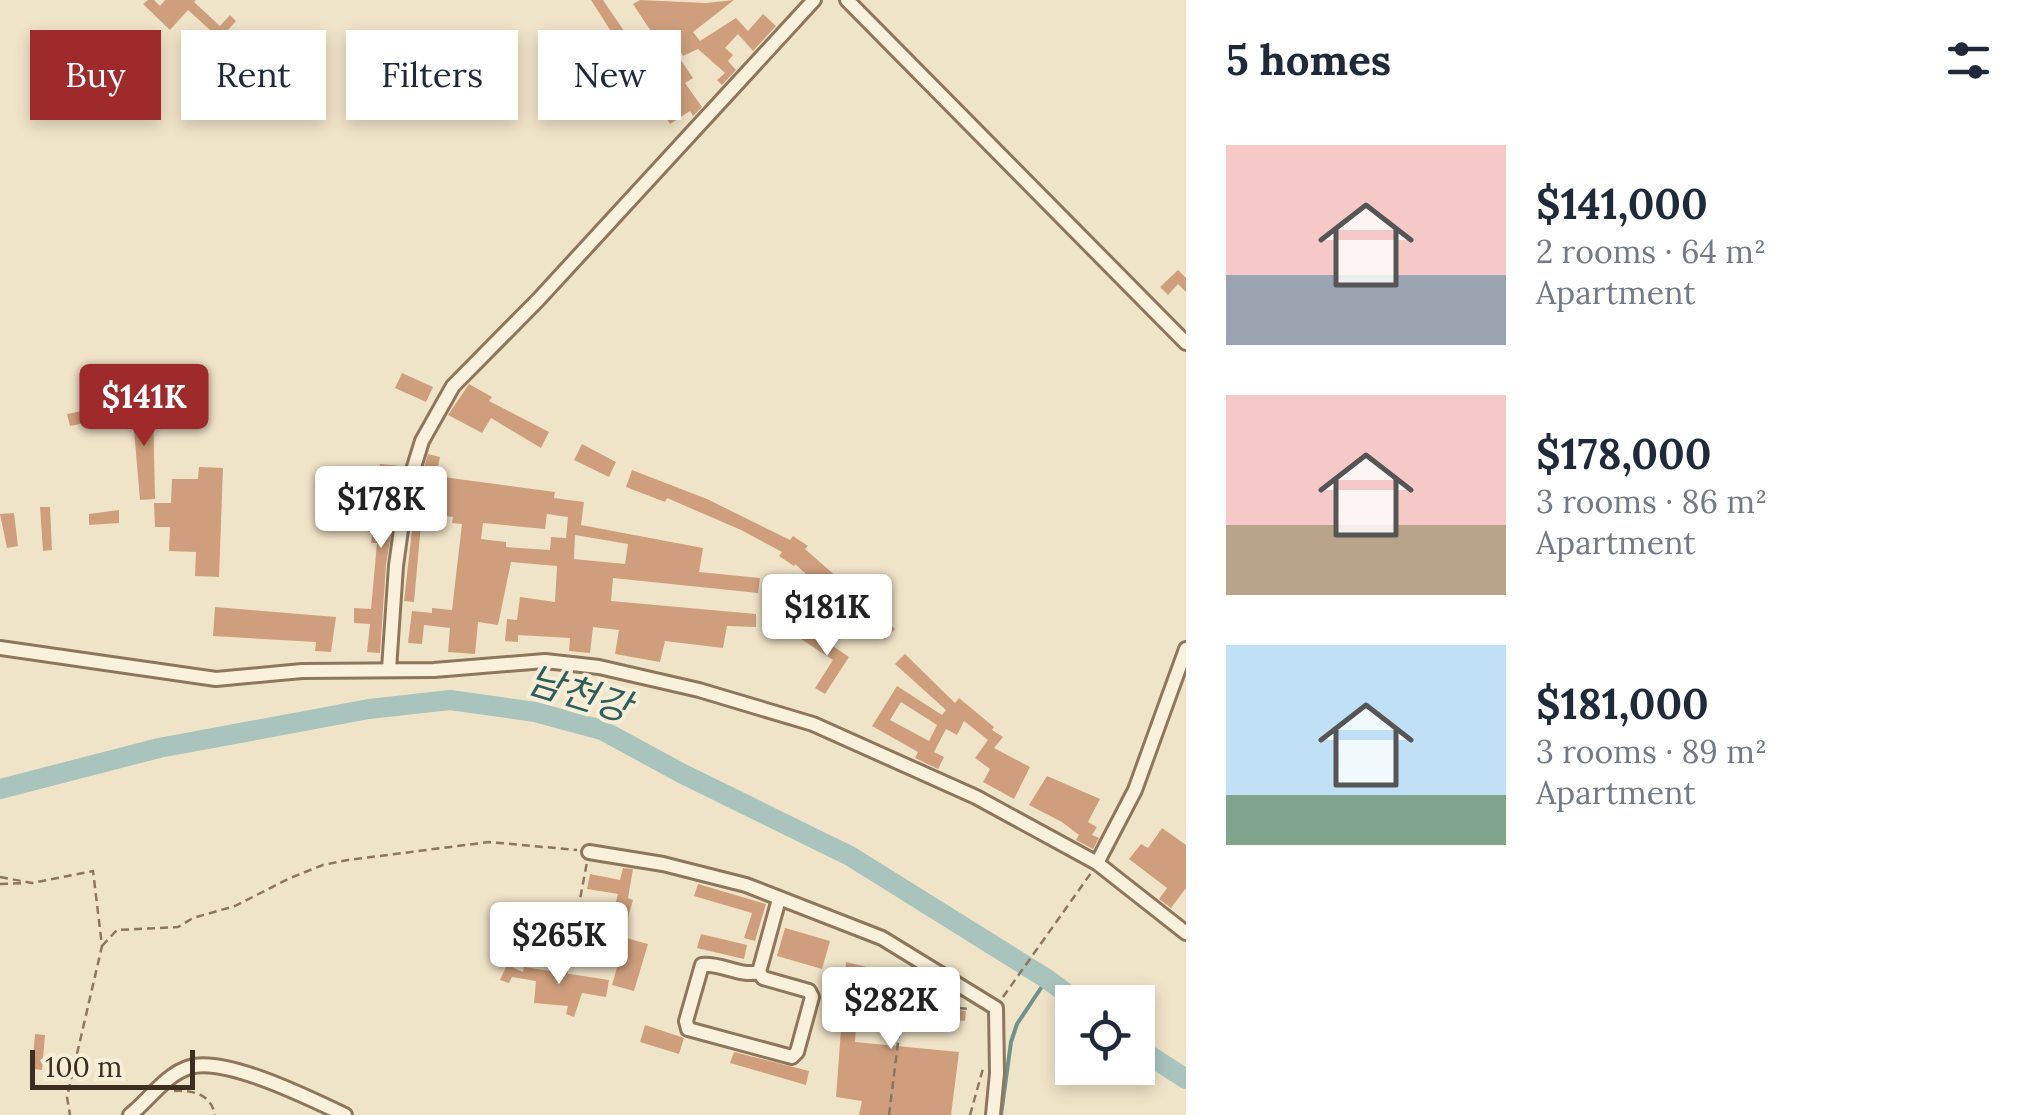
<!DOCTYPE html>
<meta charset="utf-8">
<style>
body{margin:0;font-family:Lora,"Noto Sans KR",serif;background:#f2f2f3;color:#1f2937;height:100vh;display:flex;flex-direction:column;font-size:38px;white-space:nowrap}
*{box-sizing:border-box;margin:0}
p{font-size:32px;color:#747a83}
.icon{flex:none;width:55px;height:55px;fill:none;stroke:currentColor;stroke-width:2;stroke-linecap:round;stroke-linejoin:round}
.map{position:relative;flex:1;overflow:hidden}
.panel{display:flex;flex-direction:column;background:#fff;width:850px}
.panel>*{flex:none}
.top-card{position:absolute;left:30px;top:30px;width:950px;height:90px;display:flex;gap:20px}
.controls{position:absolute;left:1055px;top:985px;display:grid;gap:20px}
.controls a{display:grid;place-items:center;width:100px;height:100px;border-radius:0px;background:#fff;box-shadow:0 5px 15px #0003;font-size:50px}
.scale{position:absolute;left:30px;bottom:25px;width:165px;box-sizing:border-box;padding-left:10px;border:5px solid #3d2e20;border-top:0;font-size:28px;line-height:35px;white-space:nowrap;color:#3d2e20;-webkit-text-stroke:8px #f7eed8;paint-order:stroke}
.price{position:absolute;translate:-50% -85px;padding:0 22px;border-radius:10px;background:#fff;color:#222;font-size:32px;line-height:65px;filter:drop-shadow(0 2px 5px #0008)}
.price::after{content:'';position:absolute;left:50%;top:60px;width:30px;height:22px;margin-left:-15px;background:inherit;clip-path:polygon(0 0,100% 0,50% 100%)}
.price.on{background:#9e2a2b;color:#fff}
ul{padding:0;list-style:none}
li{display:flex;align-items:center;gap:30px;height:250px;padding:0 40px}
li span{display:grid;place-items:center;flex:none;width:280px;height:200px;border-radius:0px;color:#555}
li>.icon{margin-inline-start:auto}
span .icon{width:120px;height:120px;fill:#fffc;stroke-width:1}
li b{font-size:42px}
h2{display:flex;justify-content:space-between;align-items:center;height:120px;padding:0 40px;font-size:42px}
.tag{padding:0 35px;border-radius:0px;background:#fff;box-shadow:0 5px 15px #0003;font-size:35px;line-height:90px}
.tag.on{background:#9e2a2b;color:#fff}
main{display:flex;flex:1;min-height:0}
.map>svg:first-child{display:block}
</style>
<main>
<div class="map">
<svg width="1186" height="1115" viewBox="0 0 1186 1115">
<rect width="100%" height="100%" fill="#f0e4c8"/>
<g fill="none" stroke-linecap="round" stroke-linejoin="round">
<polyline stroke="#6f938a" stroke-width="4" points="1001,1115 1011,1042 1017,1024 1047,979"/>
<g stroke="#a9c4bc" stroke-width="20">
<polyline points="0,789 159,748 369,709 450,700 535,712 602,730 681,773 850,856 1047,979 1078,1002"/>
<polyline points="1138,1048 1186,1079"/>
</g>
</g>
<g fill="#cf9f7d" fill-rule="evenodd">
<polygon points="148,0 154,0 160,6 165,0 196,0 194,2 220,26 230,15 236,21 220,39 188,10 170,30 143,4"/>
<polygon points="591,0 603,0 635,47 652,33 633,4 640,0 706,3 734,0 693,32 700,41 736,18 748,31 763,14 776,26 753,51 738,34 725,48 733,55 728,61 736,70 722,85 717,80 725,73 698,49 683,56 670,31 648,50 658,65 676,53 693,78 685,83 702,107 693,116 690,111 670,124"/>
<polygon points="1178,270 1186,278 1186,292 1178,284 1168,295 1160,287"/>
<polygon points="402,373 433,387 426,402 395,388"/>
<polygon points="469,384 492,397 489,401 549,432 541,448 491,418 482,433 448,415"/>
<polygon points="153,406 155,499 140,500 133,418 126,418 126,408"/>
<polygon points="97,408 100,420 70,426 67,414"/>
<polygon points="582,444 616,462 609,477 574,460"/>
<path d="M428 454 440 457 436 476 555 492 554 498 584 502 581 525 703 548 699 572 760 578 758 593 613 578 611 601 756 614V627L727 626 723 648 665 641 660 662 615 654 619 630 593 627 590 653 569 651 570 638 518 635V642L505 641 507 619 517 620 520 597 555 602 557 566 511 562 498 625 478 622 475 654 448 652 450 628 424 625 422 644 408 643 412 611 432 613V608L452 610 462 524 452 523 453 517 422 513 414 602 404 601 416 495ZM547 514 568 517 566 538 551 537 550 550 506 547V542L481 539 483 523 545 529ZM575 535 628 544 625 564 574 559Z"/>
<polygon points="380,464 402,466 386,565 380,653 367,652 370,624 354,623 354,608 371,609 377,543 371,543"/>
<polygon points="199,467 223,468 219,577 195,576 196,552 169,551 170,527 155,527 154,503 171,503 172,479 198,479"/>
<polygon points="632,470 707,499 790,540 793,536 808,546 805,549 838,578 826,592 795,564 794,566 779,556 782,552 741,530 667,498 665,502 626,487"/>
<polygon points="40,507 50,507 52,550 43,551"/>
<polygon points="119,510 119,523 89,525 89,514"/>
<polygon points="14,513 18,546 7,548 0,514"/>
<polygon points="856,595 895,629 885,640 846,606"/>
<polygon points="215,607 336,617 331,652 315,651 316,642 213,636"/>
<polygon points="808,629 849,657 825,694 815,688 833,660 801,639"/>
<path d="M905 654 955 703 959 698 994 727 992 730 1003 737 994 748 1030 767 1014 799 983 782 990 769 975 758 988 740 964 721 957 735 946 729 934 752 944 757 938 769 915 758 918 752 872 726 897 686 942 715 946 710 895 664ZM901 702 937 725 929 741 890 720Z"/>
<polygon points="1047,776 1100,799 1088,822 1097,827 1092,835 1099,838 1093,849 1076,840 1079,835 1062,822 1029,805"/>
<polygon points="1162,828 1186,845 1186,888 1171,908 1159,899 1167,888 1129,859 1141,844 1148,848"/>
<polygon points="623,868 633,869 628,898 633,900 627,921 612,917 618,894 587,889 590,874 620,880"/>
<polygon points="698,884 766,904 755,941 744,938 752,913 694,896"/>
<polygon points="517,918 556,923 554,938 515,933"/>
<polygon points="582,927 609,929 608,933 648,944 634,991 612,985 622,950 595,945 595,939 581,937"/>
<polygon points="785,928 830,941 822,969 777,956"/>
<polygon points="701,934 747,945 744,959 697,948"/>
<polygon points="846,962 928,982 919,1017 857,1010 855,1042 959,1052 951,1115 859,1115 862,1101 836,1097"/>
<polygon points="507,965 523,972 524,967 609,980 606,997 582,993 574,1017 566,1014 568,1006 534,1003 536,981 512,977 509,983 500,980"/>
<polygon points="931,1007 966,1011 965,1021 925,1017"/>
<polygon points="645,1025 684,1038 679,1054 640,1042"/>
<polygon points="35,1034 45,1035 42,1070 32,1069"/>
<polygon points="734,1052 809,1071 806,1085 730,1063"/>
</g>
<g fill="none" stroke-linecap="round" stroke-linejoin="round">
<g stroke="#8d765c" stroke-width="18">
<g id="minor">
<polyline points="847,0 1186,343"/>
<polyline points="0,648 216,679 302,671 434,670 545,661 599,667 699,690 813,724 976,797 1097,863 1186,933"/>
<polyline points="389,669 396,566 406,493 422,441 453,386 538,300 814,0"/>
<polyline points="589,852 663,864 746,885 882,938 996,1008 997,1073 993,1115"/>
<polyline points="1097,863 1135,790 1186,649"/>
<path d="M759 972C740 977 722 963 702 965L686 1021 688 1029 792 1057 797 1052 812 997 809 991 763 978 759 972 779 899"/>
<path d="M130 1115C149 1100 166 1074 190 1067 225 1056 311 1099 345 1115"/>
</g>
</g>
<g stroke="#8d765c" stroke-width="2.5" stroke-dasharray="8 5" stroke-linecap="butt">
<polyline points="0,877 32,883 93,871 102,946 67,1097 70,1115"/>
<polyline points="0,884 26,883"/>
<polyline points="102,946 117,930 178,927 193,918 235,906 290,878 323,865 348,860 489,842 577,850"/>
<polyline points="566,974 587,862"/>
<polyline points="1003,997 1091,873"/>
<path d="M174 1091C193 1090 211 1094 215 1115"/>
<polyline points="889,1115 903,1003 971,1009"/>
<polyline points="970,1115 984,1065"/>
</g>
<use href="#minor" stroke="#faf1dc" stroke-width="12"/>
</g>
<g text-anchor="middle" stroke-width="8" stroke-linejoin="round" paint-order="stroke">
<g font-size="38" font-style="italic" fill="#2f5d5a" stroke="#f7eed8">
<text transform="translate(579 694) rotate(17)" y="13">남천강</text>
</g>
</g>
</svg>
<div class="controls">
<a><svg class="icon" aria-label="locate" viewBox="0 0 24 24"><circle cx="12" cy="12" r="6"/><path d="M12 2v4M12 18v4M2 12h4M18 12h4"/></svg></a>
</div>
<div class="scale">100 m</div>
<b class="price on" style="left:144px;top:449px">$141K</b>
<b class="price" style="left:381px;top:551px">$178K</b>
<b class="price" style="left:827px;top:659px">$181K</b>
<b class="price" style="left:559px;top:987px">$265K</b>
<b class="price" style="left:891px;top:1052px">$282K</b>
<div class="top-card">
<a class="tag on">Buy</a>
<a class="tag">Rent</a>
<a class="tag">Filters</a>
<a class="tag">New</a>
</div>
</div>
<section class="panel">
<h2>5 homes<svg class="icon" aria-label="filters" viewBox="0 0 24 24"><path d="M4 7h16M4 17h16"/><circle cx="9" cy="7" r="2"/><circle cx="15" cy="17" r="2"/></svg></h2>
<ul>
<li><span style="background:linear-gradient(#f6c9c9 65%,#9aa5b1 0)"><svg class="icon" aria-label="home" viewBox="0 0 24 24"><path d="M3 11l9-7 9 7M6 9v11h12V9"/></svg></span><div><b>$141,000</b><p>2 rooms · 64 m²</p><p>Apartment</p></div></li>
<li><span style="background:linear-gradient(#f6c9c9 65%,#b9a48a 0)"><svg class="icon" aria-label="home" viewBox="0 0 24 24"><path d="M3 11l9-7 9 7M6 9v11h12V9"/></svg></span><div><b>$178,000</b><p>3 rooms · 86 m²</p><p>Apartment</p></div></li>
<li><span style="background:linear-gradient(#bfe0f5 75%,#7fa58c 0)"><svg class="icon" aria-label="home" viewBox="0 0 24 24"><path d="M3 11l9-7 9 7M6 9v11h12V9"/></svg></span><div><b>$181,000</b><p>3 rooms · 89 m²</p><p>Apartment</p></div></li>
</ul>
</section>
</main>
